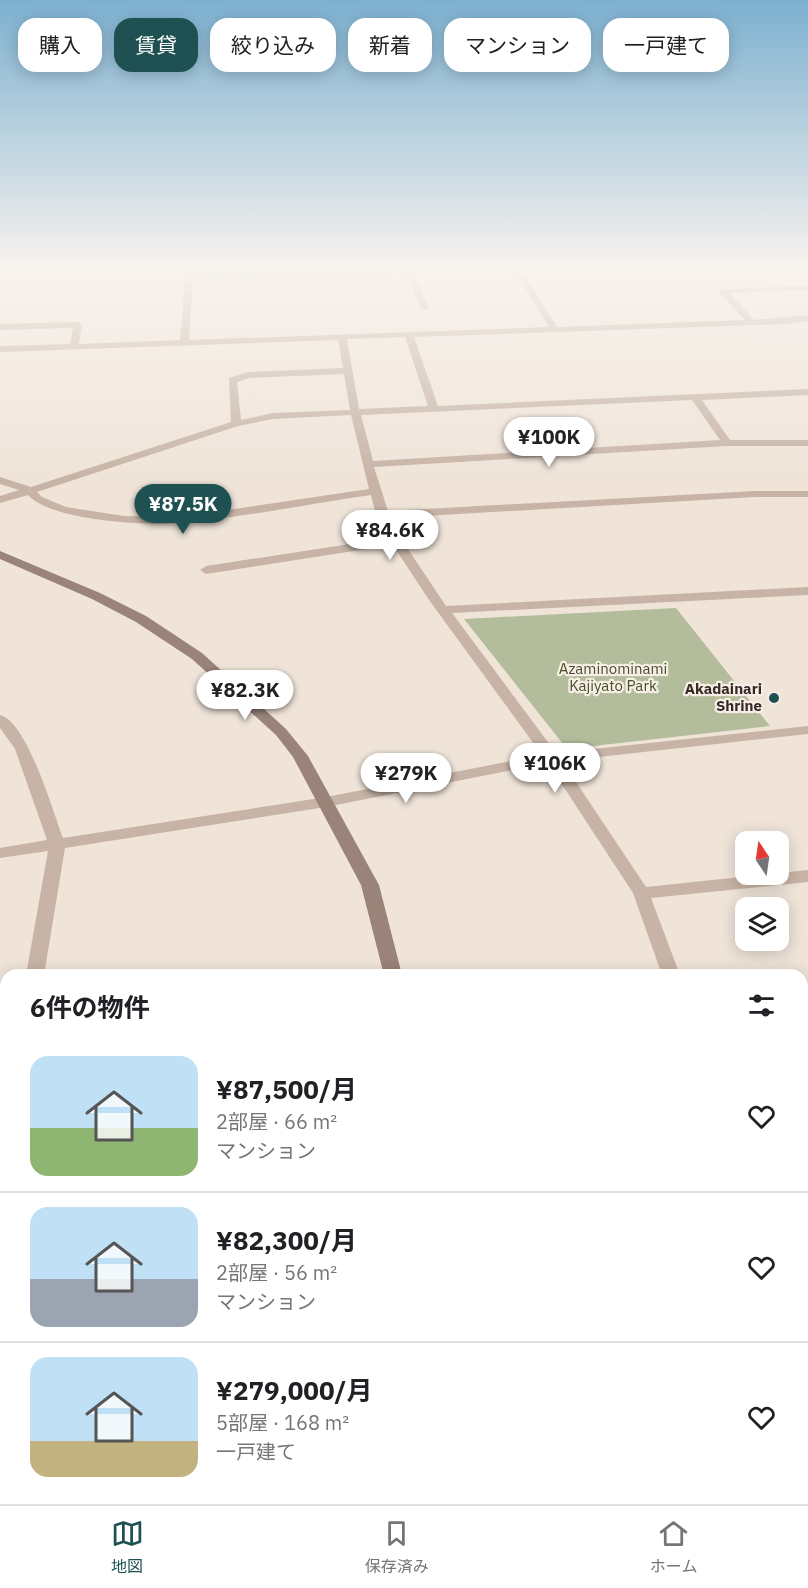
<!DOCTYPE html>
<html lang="ja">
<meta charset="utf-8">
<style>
body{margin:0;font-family:"IBM Plex Sans","Noto Sans JP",sans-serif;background:#f6f6f6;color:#202124;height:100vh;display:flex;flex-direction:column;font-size:22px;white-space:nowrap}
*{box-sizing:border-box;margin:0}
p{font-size:20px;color:#757577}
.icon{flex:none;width:33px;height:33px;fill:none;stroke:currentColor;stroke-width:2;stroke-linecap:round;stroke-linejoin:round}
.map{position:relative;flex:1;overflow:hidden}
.sheet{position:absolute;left:0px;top:969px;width:808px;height:536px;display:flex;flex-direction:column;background:#fff;border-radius:18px 18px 0 0;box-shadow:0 3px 15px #0003}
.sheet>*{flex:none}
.top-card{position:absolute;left:18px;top:18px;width:772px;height:54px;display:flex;gap:12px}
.needle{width:39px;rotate:347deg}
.fabs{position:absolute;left:735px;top:831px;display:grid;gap:12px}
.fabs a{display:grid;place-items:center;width:54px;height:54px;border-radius:12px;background:#fff;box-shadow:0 3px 15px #0003;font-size:30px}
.price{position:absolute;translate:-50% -51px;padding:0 14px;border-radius:21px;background:#fff;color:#222;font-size:20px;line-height:39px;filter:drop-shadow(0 2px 3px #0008)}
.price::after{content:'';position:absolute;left:50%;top:36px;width:18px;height:14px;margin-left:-9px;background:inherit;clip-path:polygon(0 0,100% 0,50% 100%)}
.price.active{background:#1f5152;color:#fff}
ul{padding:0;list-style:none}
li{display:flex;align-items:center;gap:18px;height:150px;padding:0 30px}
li+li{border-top:2px solid #e0e0e0}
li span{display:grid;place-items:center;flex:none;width:168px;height:120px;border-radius:18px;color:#555}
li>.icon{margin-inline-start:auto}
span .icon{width:72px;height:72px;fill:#fffc;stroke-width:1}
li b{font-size:26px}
h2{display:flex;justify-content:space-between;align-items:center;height:72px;padding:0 30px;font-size:26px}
.pill{padding:0 21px;border-radius:18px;background:#fff;box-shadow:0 3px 15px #0003;font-size:21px;line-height:54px}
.pill.active{background:#1f5152;color:#fff}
.menu{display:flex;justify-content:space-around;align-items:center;height:84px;border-top:2px solid #e0e0e0;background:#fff;font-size:16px;color:#757577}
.menu a{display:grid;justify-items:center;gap:3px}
.menu .active{color:#1f5152}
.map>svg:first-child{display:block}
</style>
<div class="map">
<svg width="808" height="1504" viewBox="0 0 808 1504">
<rect width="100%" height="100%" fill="#f0e4d9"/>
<g fill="#b3bd9b">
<polygon points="198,268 365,268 208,274 198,272"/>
<polygon points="676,608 770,726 567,749 464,619"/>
</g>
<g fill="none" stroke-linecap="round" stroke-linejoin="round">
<g fill="#c7b4a6" fill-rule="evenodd">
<path d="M186 268H194L193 275 402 268H467L463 270 413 272 429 308 425 310 421 308 406 272 193 279 189 340 549 327 512 268H520L557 327 745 320 719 293V289L808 286V290L729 293 754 320 808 315V321L788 324 414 337 438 406 808 389V395L702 400 730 440H808V446H727L374 467 388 511 755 491H808V497H755L390 518 394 528 446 606 808 587V595L452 613 556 753 808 726V734L562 761 646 887 808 870V882L651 898 680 975H662L633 893 548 763 326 807 65 848 44 975H26L48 851 0 858V848L47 840 15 749 0 728V715C27 721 53 812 63 838L326 797 542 755 429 600 393 545 206 574 200 570 206 566 389 538 376 515 371 495C308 504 245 517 181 523 147 526 51 521 28 495L0 503V496L19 490 0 484V477L31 487 231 422 229 378 248 372 343 368 338 340 0 352V346L70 344 73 328 0 330V324L78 322 82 325 79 344 180 340ZM405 337 428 406 359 409 347 339ZM344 374 350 410 273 413 241 420 237 382 249 378ZM692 400 720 440 373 461 361 415ZM351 415 369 489 180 517 124 516 66 507 42 497 37 492 238 426 273 419Z"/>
<polygon points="6,1121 6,1168 0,1170 0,1123"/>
<polygon points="802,1362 808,1365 808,1404 802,1402"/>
</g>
<g fill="#9a8378" fill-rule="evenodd">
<polygon points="0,551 100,593 146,616 202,653 286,729 308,756 379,885 402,975 384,975 361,885 293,757 276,735 192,659 136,622 92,599 0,559"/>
<rect x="436" y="1498" width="26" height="6"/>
</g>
</g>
<linearGradient id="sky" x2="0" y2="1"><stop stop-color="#7cb0d0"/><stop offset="0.56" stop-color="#f8f3ee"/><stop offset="1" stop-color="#f8f3ee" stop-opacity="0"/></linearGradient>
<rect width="808" height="478" fill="url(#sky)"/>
<circle fill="#1f5152" stroke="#f8eee5" stroke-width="2" cx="774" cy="698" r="6"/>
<g text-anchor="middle" stroke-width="4.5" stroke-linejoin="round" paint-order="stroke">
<g font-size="15" fill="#44502c" stroke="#f8eee5">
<text x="613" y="674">Azaminominami<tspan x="613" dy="17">Kajiyato Park</tspan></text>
</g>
<g font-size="15" font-weight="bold" fill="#332a27" stroke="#f8eee5" text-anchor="end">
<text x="762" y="694">Akadainari<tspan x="762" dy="17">Shrine</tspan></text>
</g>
</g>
</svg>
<div class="fabs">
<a><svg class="needle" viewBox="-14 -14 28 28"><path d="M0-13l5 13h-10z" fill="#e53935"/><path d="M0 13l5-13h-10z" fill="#757577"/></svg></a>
<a><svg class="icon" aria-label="layers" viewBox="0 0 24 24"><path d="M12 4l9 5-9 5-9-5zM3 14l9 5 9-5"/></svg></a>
</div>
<b class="price" style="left:549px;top:468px">¥100K</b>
<b class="price active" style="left:183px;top:535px">¥87.5K</b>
<b class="price" style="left:390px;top:561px">¥84.6K</b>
<b class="price" style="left:245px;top:721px">¥82.3K</b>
<b class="price" style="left:555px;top:794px">¥106K</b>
<b class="price" style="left:406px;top:804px">¥279K</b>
<div class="top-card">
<a class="pill">購入</a>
<a class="pill active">賃貸</a>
<a class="pill">絞り込み</a>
<a class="pill">新着</a>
<a class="pill">マンション</a>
<a class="pill">一戸建て</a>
</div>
<section class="sheet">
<h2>6件の物件<svg class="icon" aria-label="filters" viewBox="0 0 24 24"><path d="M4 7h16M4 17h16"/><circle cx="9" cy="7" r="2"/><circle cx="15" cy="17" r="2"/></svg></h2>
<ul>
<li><span style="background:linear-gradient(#bfe0f5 60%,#8fb573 0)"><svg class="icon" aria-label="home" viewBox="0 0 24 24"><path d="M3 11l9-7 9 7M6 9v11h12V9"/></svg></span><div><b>¥87,500/月</b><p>2部屋 · 66 m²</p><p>マンション</p></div><svg class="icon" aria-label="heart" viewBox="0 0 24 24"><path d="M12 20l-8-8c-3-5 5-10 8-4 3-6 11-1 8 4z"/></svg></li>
<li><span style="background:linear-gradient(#bfe0f5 60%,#9aa5b1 0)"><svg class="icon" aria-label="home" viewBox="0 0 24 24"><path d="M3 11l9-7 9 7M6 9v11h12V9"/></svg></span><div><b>¥82,300/月</b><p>2部屋 · 56 m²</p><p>マンション</p></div><svg class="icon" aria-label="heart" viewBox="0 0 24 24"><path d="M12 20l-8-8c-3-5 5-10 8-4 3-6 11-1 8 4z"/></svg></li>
<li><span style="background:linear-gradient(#bfe0f5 70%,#c2b280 0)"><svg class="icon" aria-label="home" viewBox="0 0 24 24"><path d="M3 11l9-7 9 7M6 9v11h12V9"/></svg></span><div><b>¥279,000/月</b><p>5部屋 · 168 m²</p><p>一戸建て</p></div><svg class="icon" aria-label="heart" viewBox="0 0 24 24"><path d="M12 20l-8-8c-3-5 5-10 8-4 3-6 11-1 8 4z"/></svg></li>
</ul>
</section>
</div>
<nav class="menu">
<a class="active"><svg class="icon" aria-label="map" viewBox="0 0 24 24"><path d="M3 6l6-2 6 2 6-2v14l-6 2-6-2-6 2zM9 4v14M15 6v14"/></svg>地図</a>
<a><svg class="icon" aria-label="saved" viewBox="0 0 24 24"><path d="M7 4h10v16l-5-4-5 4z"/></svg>保存済み</a>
<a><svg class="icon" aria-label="home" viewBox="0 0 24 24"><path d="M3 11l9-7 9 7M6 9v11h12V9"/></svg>ホーム</a>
</nav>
